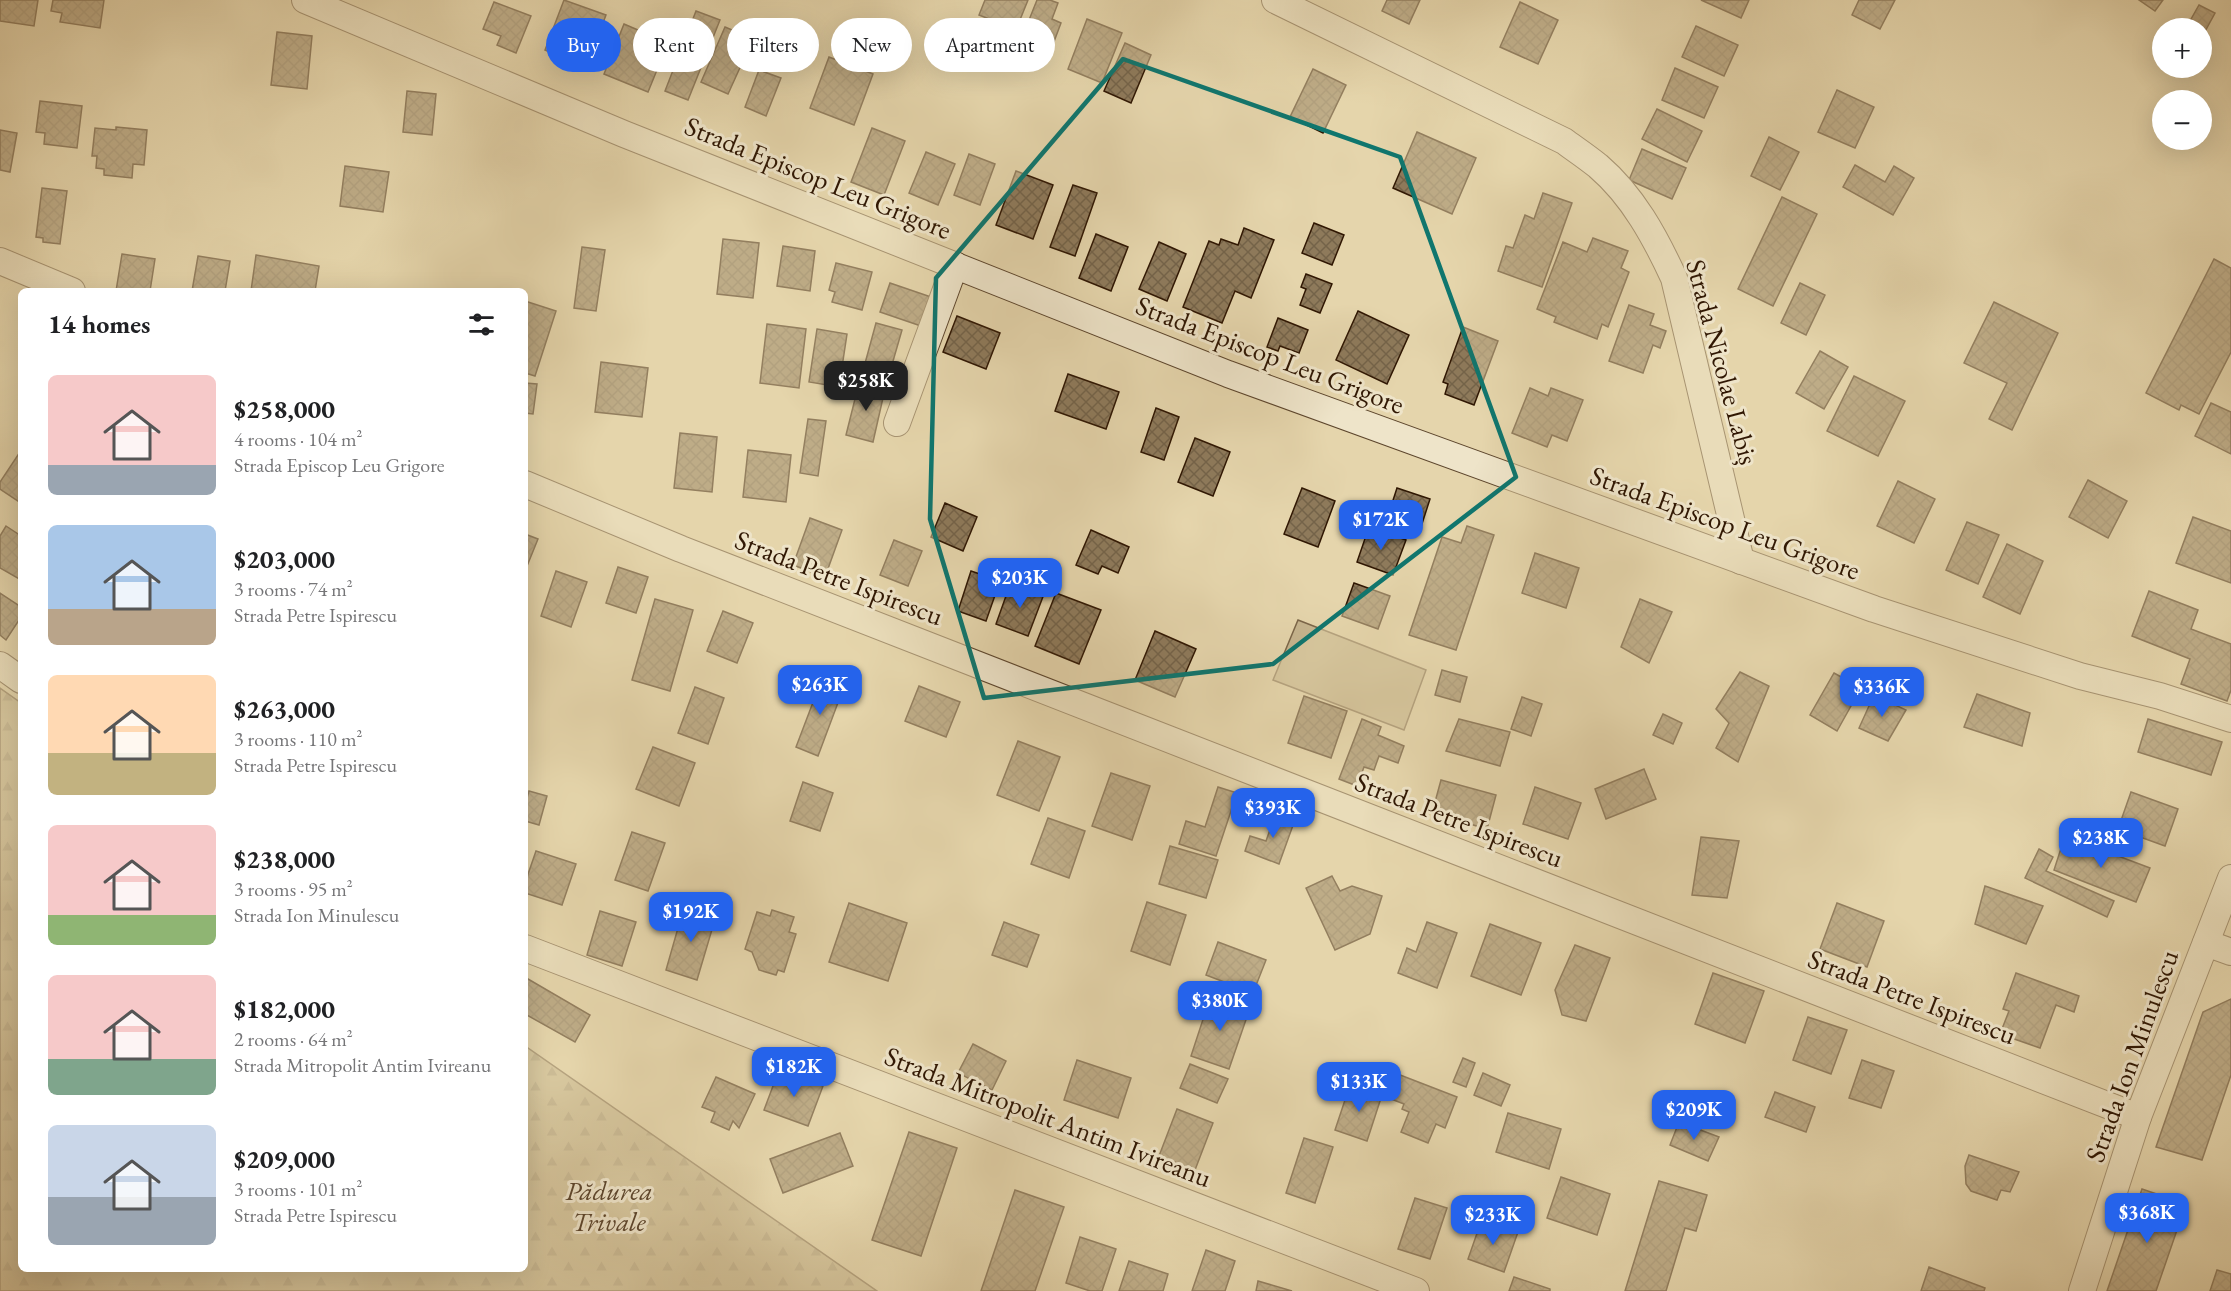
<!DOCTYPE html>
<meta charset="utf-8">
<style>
body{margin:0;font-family:"EB Garamond",serif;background:#f2f2f2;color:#202124;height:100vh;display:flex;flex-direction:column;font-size:22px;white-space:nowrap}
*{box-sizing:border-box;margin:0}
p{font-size:20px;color:#757577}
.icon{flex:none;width:33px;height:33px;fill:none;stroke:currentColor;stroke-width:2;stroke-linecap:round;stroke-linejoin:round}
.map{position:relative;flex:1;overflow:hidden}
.drawer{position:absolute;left:18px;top:288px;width:510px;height:984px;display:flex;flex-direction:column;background:#fff;border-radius:9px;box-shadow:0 6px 24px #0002}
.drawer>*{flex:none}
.guide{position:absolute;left:546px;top:18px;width:570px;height:54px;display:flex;gap:12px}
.buttons{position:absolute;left:2152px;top:18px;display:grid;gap:12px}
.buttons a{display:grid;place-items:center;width:60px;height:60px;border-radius:50%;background:#fff;box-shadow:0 6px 24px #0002;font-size:30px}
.price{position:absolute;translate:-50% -51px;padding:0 14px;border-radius:12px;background:#2563eb;color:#fff;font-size:20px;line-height:39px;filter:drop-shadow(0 2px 3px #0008)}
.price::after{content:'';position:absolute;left:50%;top:36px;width:18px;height:14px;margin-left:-9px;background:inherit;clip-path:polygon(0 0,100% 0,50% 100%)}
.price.current{background:#222;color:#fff}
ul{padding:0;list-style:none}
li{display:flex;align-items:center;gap:18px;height:150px;padding:0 30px}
li span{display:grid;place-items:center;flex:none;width:168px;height:120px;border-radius:9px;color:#555}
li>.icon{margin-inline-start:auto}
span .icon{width:72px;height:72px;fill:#fffc;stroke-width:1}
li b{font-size:26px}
h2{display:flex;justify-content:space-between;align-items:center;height:72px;padding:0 30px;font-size:26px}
.pill{padding:0 21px;border-radius:27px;background:#fff;box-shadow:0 6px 24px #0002;font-size:21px;line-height:54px}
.pill.current{background:#2563eb;color:#fff}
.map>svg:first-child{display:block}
</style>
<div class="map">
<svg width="2231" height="1291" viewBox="0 0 2231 1291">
<defs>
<pattern id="forest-firs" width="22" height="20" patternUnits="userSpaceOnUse" patternTransform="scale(1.5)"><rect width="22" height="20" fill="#c6b58f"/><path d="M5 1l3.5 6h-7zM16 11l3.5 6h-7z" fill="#aa9b7a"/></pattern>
<pattern id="building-cross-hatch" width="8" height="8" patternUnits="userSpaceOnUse" patternTransform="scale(1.5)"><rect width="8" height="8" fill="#8e7a5b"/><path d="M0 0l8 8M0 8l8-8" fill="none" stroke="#746349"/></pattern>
</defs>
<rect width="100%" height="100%" fill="#e5d5ac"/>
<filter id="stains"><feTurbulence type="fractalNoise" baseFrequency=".00333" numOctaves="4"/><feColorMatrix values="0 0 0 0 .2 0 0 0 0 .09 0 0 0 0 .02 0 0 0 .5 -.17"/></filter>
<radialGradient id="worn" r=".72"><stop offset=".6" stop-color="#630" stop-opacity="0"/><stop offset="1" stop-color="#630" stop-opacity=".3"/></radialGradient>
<polygon fill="#c6b58f" stroke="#7b6649" stroke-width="1.5" points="1298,620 1426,670 1404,730 1273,680"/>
<polygon fill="url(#forest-firs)" stroke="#7b6649" stroke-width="1.5" points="0,688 21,703 21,1269 525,1269 525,1046 877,1291 0,1291"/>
<g fill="url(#building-cross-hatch)" stroke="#301703" stroke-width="1.5">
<polygon points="0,0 38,0 34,26 0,21"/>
<polygon points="53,0 104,0 100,28 60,22 62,13 51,11"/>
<polygon points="564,0 606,15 586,67 545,50"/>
<polygon points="985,0 1028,0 1009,47 990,39 997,22 979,15"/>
<polygon points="1037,0 1050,0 1058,3 1052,19 1061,23 1052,47 1023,35"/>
<polygon points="1387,0 1420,0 1409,24 1382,11"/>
<polygon points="1701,0 1749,0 1741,18"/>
<polygon points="1859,0 1895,0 1880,29 1852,15"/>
<polygon points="2139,0 2163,0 2155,11"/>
<polygon points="494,2 531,16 516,53 497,45 501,36 483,29"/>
<polygon points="1520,2 1558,20 1538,64 1500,47"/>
<polygon points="2199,5 2215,13 2202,37 2202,28 2186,28"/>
<polygon points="696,11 720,20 688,100 665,91"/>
<polygon points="1087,19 1122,33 1102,83 1068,69"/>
<polygon points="624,24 668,43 648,92 604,74"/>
<polygon points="1696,26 1738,45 1724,76 1682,57"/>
<polygon points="725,27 753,39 728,94 701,82"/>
<polygon points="277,32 312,36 307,89 271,85"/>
<polygon points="1125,43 1151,55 1131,103 1104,91"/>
<polygon points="829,57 873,74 854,125 810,108"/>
<polygon points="1675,68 1718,87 1704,118 1662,100"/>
<polygon points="1313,69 1346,85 1323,133 1290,117"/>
<polygon points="759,70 781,78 766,116 745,107"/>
<polygon points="1837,90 1874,107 1855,148 1818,132"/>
<polygon points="407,91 436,94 432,135 403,132"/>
<polygon points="40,101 82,106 77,148 44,144 45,133 36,132"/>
<polygon points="1657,109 1702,131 1687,162 1642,139"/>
<polygon points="116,127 147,130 144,165 133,164 132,178 104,175 104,169 96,168 97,156 92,156 95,128 116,130"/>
<polygon points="872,128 905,141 884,195 851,182"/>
<polygon points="0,130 17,133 10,172 0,170"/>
<polygon points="1417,132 1476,158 1452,214 1393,188"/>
<polygon points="1769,137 1799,152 1780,190 1751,176"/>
<polygon points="1642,149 1686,168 1672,199 1629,180"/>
<polygon points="926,152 955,164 938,205 909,193"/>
<polygon points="969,154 995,164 980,205 954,195"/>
<polygon points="1855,165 1885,182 1894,166 1914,178 1893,215 1843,187"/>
<polygon points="345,166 389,172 383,212 340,206"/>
<polygon points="1016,171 1053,185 1033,239 996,225"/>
<polygon points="1073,185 1097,193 1075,256 1050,247"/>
<polygon points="42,188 67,191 60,244 43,242 43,238 36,237"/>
<polygon points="1543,193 1572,203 1542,287 1498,271 1506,246 1513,248 1525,215 1534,219"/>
<polygon points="1782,197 1817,214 1773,306 1738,289"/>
<polygon points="1314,223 1344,235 1332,265 1302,253"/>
<polygon points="1244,228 1274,240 1251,298 1235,291 1222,323 1183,307 1209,241 1219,245 1221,239 1238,245"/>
<polygon points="1096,234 1128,247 1111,291 1079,278"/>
<polygon points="1593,238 1628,251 1621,268 1629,272 1608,327 1602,324 1597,339 1554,322 1556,317 1537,309 1563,242 1587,252"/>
<polygon points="723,239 759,243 753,298 717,294"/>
<polygon points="1159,242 1186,254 1167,301 1139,289"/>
<polygon points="783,246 815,251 810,291 777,286"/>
<polygon points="582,247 605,250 596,311 574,308"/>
<polygon points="122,254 155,259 150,291 116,291"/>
<polygon points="256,255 319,266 315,291 251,291"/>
<polygon points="198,256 230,261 225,291 192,291"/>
<polygon points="2214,259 2231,268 2231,352 2199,414 2181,405 2179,410 2146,393"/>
<polygon points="836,263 872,272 862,310 832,302 835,292 829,290"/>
<polygon points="1306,274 1332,284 1320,313 1300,305 1306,289 1301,287"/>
<polygon points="890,283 931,297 921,326 880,312"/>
<polygon points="1800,283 1825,295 1806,335 1781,323"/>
<polygon points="525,301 556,311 535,376 525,373"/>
<polygon points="1994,302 2058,333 2012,430 1989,419 2007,383 1964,363"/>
<polygon points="1629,305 1654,314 1650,325 1666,331 1660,348 1653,345 1643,373 1609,361"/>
<polygon points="1358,311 1409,335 1387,384 1336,360"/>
<polygon points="957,316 1000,333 986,369 943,352"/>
<polygon points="1278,318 1308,330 1299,353 1280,346 1278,351 1267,347"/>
<polygon points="876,323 902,330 889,375 864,367"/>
<polygon points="767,324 806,329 799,388 760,383"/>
<polygon points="1463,327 1498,341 1474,405 1445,394 1448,384 1443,382"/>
<polygon points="817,329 847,334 839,387 809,382"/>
<polygon points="1820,351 1848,367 1824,409 1796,393"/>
<polygon points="601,362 648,368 642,417 595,412"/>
<polygon points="1068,374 1119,392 1106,429 1055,411"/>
<polygon points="1854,376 1905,401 1878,456 1827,431"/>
<polygon points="525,383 537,384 533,414 525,413"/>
<polygon points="859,383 885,389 873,442 846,435"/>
<polygon points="1530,388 1548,396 1551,388 1583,400 1567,441 1552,435 1547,447 1512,433"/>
<polygon points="2211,403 2231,412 2231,454 2195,436"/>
<polygon points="1156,408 1179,417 1164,460 1141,452"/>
<polygon points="808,419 826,421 818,476 800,473"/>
<polygon points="680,433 717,437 712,492 674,488"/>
<polygon points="1195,438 1230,452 1213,496 1178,482"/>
<polygon points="748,450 791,455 786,502 743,497"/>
<polygon points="20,452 21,453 21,503 0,489 0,482"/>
<polygon points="2088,480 2127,501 2108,538 2069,517"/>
<polygon points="1898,481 1935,499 1914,543 1877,526"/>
<polygon points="1302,488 1335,501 1318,547 1284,534"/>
<polygon points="1397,488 1430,499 1419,533 1386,522"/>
<polygon points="945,503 977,517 963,551 931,537"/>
<polygon points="2193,517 2231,531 2231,583 2176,563"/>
<polygon points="810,518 842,530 825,577 793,565"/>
<polygon points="1967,522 1999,535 1978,584 1946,570"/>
<polygon points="6,526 21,536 21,580 0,568 0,536"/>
<polygon points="1467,526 1494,535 1456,650 1409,635 1442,537 1461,543"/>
<polygon points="1369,527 1406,540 1393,575 1357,562"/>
<polygon points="1091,530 1129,547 1118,573 1102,566 1098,574 1076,565"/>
<polygon points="525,534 538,539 525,571"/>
<polygon points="894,540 922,551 908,586 880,575"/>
<polygon points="2007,544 2043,561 2020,614 1983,597"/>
<polygon points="1535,553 1579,568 1566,608 1522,593"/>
<polygon points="618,567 648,577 636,613 606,603"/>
<polygon points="556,571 587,582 571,627 541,616"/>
<polygon points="971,571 1000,581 986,621 958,611"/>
<polygon points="1011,582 1044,594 1028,636 996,624"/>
<polygon points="1354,583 1390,596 1378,629 1342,616"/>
<polygon points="2149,591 2198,610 2191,629 2231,644 2231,690 2227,701 2181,684 2190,659 2132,636"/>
<polygon points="0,593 21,607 21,617 6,640 0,635"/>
<polygon points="1056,593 1101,610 1079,664 1035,646"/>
<polygon points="655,599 693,610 670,691 632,680"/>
<polygon points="1640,599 1672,612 1649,663 1621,647"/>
<polygon points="723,611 753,623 737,663 707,651"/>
<polygon points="1155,631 1196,649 1175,697 1135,680"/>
<polygon points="1442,670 1467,677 1460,702 1435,695"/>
<polygon points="1740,672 1769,686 1738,762 1716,748 1729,723 1716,709"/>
<polygon points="1834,673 1861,688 1837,731 1810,715"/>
<polygon points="823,676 845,684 818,756 796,747"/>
<polygon points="919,686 960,702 946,737 905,721"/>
<polygon points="695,687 724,698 708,744 678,733"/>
<polygon points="1977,694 2030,713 2022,746 1964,727"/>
<polygon points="1874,695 1906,710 1888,741 1859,728"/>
<polygon points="1304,696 1347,711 1331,758 1288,743"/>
<polygon points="1522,697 1542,704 1531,736 1511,729"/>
<polygon points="1663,714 1682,723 1673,744 1653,735"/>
<polygon points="1362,719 1381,727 1378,735 1404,746 1398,763 1379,756 1374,770 1364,767 1357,786 1339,779"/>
<polygon points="1459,719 1510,732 1500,766 1446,751"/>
<polygon points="2148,719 2222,742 2211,775 2138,752"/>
<polygon points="1018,741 1060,757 1039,811 997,795"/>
<polygon points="653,747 695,763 679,806 636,789"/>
<polygon points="1644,769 1656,799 1606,819 1595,789"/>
<polygon points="1111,773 1150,786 1132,840 1092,826"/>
<polygon points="1441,780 1496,795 1487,829 1432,813"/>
<polygon points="803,782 833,793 820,831 790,821"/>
<polygon points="1218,787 1237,793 1216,856 1179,844 1186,821 1205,827"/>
<polygon points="1535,787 1581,803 1568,839 1523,824"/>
<polygon points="529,791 547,796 539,825 525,821 525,805"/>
<polygon points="2131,792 2178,809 2165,846 2118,829"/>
<polygon points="1277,810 1296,817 1279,864 1245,851 1250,836 1266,841"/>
<polygon points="1048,818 1085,831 1069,878 1031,864"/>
<polygon points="632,832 665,843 648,891 615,880"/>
<polygon points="2065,836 2150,868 2136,902 2054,870"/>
<polygon points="1701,837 1739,841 1727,898 1692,895"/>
<polygon points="1170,846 1218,860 1206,898 1159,884"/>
<polygon points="2039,849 2053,857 2046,871 2114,901 2107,917 2025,878"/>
<polygon points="536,851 576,864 562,905 525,893 525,883"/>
<polygon points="1332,876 1340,891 1352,886 1382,896 1370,934 1335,950 1306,888"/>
<polygon points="1985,886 2043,906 2026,944 1975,924"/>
<polygon points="1147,902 1186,915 1170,965 1131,951"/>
<polygon points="849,903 907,923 888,981 829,962"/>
<polygon points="1837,903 1884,921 1867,967 1820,949"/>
<polygon points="684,907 716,916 697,980 666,970"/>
<polygon points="772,910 794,917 789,932 796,934 784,972 778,970 776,975 759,970 752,952 745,949 757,912 770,916"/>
<polygon points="600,911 636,922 622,966 587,955"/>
<polygon points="1004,922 1039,935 1027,967 992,955"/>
<polygon points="1427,922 1457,933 1437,988 1398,973 1407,948 1416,952"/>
<polygon points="1490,924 1541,943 1521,995 1471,976"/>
<polygon points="1218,942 1266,960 1253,993 1206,975"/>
<polygon points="1575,945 1610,958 1586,1021 1562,1015 1555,990"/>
<polygon points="1713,973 1764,991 1745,1043 1695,1024"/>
<polygon points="2016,973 2079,996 2074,1012 2056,1005 2040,1048 2000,1034 2009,1011 2003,1009"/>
<polygon points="528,979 590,1015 575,1042 525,1014 525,984"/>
<polygon points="1211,995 1250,1008 1229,1069 1191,1056"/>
<polygon points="2231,999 2231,1075 2202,1160 2156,1147 2203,1012"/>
<polygon points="1808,1017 1847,1030 1831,1074 1793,1060"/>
<polygon points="973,1044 1006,1061 992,1090 958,1073"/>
<polygon points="1463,1058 1475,1063 1466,1087 1453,1082"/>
<polygon points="1077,1060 1131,1078 1118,1118 1064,1100"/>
<polygon points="1862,1060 1894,1071 1881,1108 1849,1098"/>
<polygon points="1190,1064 1228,1079 1217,1103 1180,1088"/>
<polygon points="779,1070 823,1086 808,1126 764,1110"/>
<polygon points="1395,1073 1457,1097 1445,1128 1436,1124 1428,1143 1401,1132 1409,1112 1402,1109 1404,1104 1386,1097"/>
<polygon points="1483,1073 1510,1085 1501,1106 1474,1095"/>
<polygon points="716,1077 755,1094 739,1128 733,1121 729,1130 711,1122 715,1112 702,1107"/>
<polygon points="1350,1085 1382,1095 1367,1141 1335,1130"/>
<polygon points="1775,1092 1815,1107 1806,1132 1765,1117"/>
<polygon points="1177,1109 1213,1123 1195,1170 1159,1156"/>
<polygon points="1508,1113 1561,1129 1549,1169 1496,1152"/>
<polygon points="1679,1122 1719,1137 1708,1161 1670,1145"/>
<polygon points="909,1132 957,1148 921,1256 872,1240"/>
<polygon points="840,1133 853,1166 783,1193 770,1159"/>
<polygon points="1304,1138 1333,1147 1315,1203 1286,1193"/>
<polygon points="1969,1155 2019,1172 2010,1192 2001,1190 1997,1200 1971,1191 1966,1184 1965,1166"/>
<polygon points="1561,1177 1610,1194 1597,1235 1547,1218"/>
<polygon points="1659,1181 1707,1195 1696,1231 1685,1228 1666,1291 1625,1291"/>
<polygon points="2142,1189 2186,1204 2156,1291 2107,1291"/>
<polygon points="1015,1190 1064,1207 1035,1291 981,1291"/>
<polygon points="1415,1198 1447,1208 1430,1259 1398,1249"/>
<polygon points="1482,1219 1518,1232 1504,1272 1468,1259"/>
<polygon points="1080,1237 1116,1249 1102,1291 1090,1291 1066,1283"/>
<polygon points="1206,1250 1235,1261 1225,1291 1192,1291"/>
<polygon points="1129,1261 1168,1274 1163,1291 1119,1291"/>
<polygon points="1929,1267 1985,1288 1984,1291 1921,1291"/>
<polygon points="2217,1270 2231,1274 2231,1291 2210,1291"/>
<polygon points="1514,1277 1550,1289 1550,1291 1509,1291"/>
<polygon points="1258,1281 1292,1291 1256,1291"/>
</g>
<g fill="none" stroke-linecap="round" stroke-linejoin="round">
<g stroke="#5d462d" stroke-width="28">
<g id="minor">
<polyline points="305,0 624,134 1228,374 1874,609 2080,676 2160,696 2231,719"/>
<path d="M1275 0 1564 141C1575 149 1587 157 1598 166 1633 196 1655 237 1674 278L1741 561"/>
<polyline points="0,261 72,291"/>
<polyline points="897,423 955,265"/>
<polyline points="525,484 681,549 2138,1117"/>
<polyline points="0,665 21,680"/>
<polyline points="2206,943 2231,952"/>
<polyline points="525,948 1416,1291"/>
<polyline points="2082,1291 2138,1117 2231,878"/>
</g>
</g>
<use href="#minor" stroke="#eee4c9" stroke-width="26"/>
</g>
<path d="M0 0H2231V1291H0ZM1123 59 1400 157 1516 477 1273 664 984 698 930 519 936 278Z" fill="#e5d5ac" fill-opacity=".55" fill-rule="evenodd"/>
<path fill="none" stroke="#0f766e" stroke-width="4.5" stroke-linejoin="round" d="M1123 59 1400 157 1516 477 1273 664 984 698 930 519 936 278Z"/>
<g text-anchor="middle" stroke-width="6" stroke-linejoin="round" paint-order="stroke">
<g font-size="27" fill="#301703" stroke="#eee4c9">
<text transform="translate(818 178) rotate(22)" y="9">Strada Episcop Leu Grigore</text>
<text transform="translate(1270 355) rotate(21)" y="9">Strada Episcop Leu Grigore</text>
<text transform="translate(1722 362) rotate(75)" y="9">Strada Nicolae Labiș</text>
<text transform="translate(1725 523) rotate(20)" y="9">Strada Episcop Leu Grigore</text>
<text transform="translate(839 578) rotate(21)" y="9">Strada Petre Ispirescu</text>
<text transform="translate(1459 820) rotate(21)" y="9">Strada Petre Ispirescu</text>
<text transform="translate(1912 997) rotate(21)" y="9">Strada Petre Ispirescu</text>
<text transform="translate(2132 1056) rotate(-70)" y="9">Strada Ion Minulescu</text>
<text transform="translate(1048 1117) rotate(21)" y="9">Strada Mitropolit Antim Ivireanu</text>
</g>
<g font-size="27" font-style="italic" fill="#5d462d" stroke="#eee4c9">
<text x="609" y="1200">Pădurea<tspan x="609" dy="31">Trivale</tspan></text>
</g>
</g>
<rect width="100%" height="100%" filter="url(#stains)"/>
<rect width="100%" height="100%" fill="url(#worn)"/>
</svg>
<div class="buttons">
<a>+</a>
<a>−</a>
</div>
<b class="price current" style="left:866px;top:412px">$258K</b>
<b class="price" style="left:1381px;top:551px">$172K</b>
<b class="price" style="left:1020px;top:609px">$203K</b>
<b class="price" style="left:820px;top:716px">$263K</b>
<b class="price" style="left:1882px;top:718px">$336K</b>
<b class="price" style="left:1273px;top:839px">$393K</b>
<b class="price" style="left:2101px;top:869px">$238K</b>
<b class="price" style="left:691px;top:943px">$192K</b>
<b class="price" style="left:1220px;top:1032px">$380K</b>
<b class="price" style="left:794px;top:1098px">$182K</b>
<b class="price" style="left:1359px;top:1113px">$133K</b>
<b class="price" style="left:1694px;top:1141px">$209K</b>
<b class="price" style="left:2147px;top:1244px">$368K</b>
<b class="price" style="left:1493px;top:1246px">$233K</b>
<div class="guide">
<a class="pill current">Buy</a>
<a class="pill">Rent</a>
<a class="pill">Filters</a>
<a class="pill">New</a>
<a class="pill">Apartment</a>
</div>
<section class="drawer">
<h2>14 homes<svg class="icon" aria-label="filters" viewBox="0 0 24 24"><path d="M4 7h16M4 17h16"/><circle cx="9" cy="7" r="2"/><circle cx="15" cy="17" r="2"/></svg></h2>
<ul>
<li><span style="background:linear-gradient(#f6c9c9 75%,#9aa5b1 0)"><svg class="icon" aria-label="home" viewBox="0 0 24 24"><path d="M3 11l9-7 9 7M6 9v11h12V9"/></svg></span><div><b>$258,000</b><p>4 rooms · 104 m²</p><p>Strada Episcop Leu Grigore</p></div></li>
<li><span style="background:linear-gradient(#a9c7e8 70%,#b9a48a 0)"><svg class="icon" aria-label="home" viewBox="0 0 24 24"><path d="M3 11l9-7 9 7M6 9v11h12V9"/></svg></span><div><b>$203,000</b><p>3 rooms · 74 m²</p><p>Strada Petre Ispirescu</p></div></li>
<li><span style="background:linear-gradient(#ffd9b3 65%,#c2b280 0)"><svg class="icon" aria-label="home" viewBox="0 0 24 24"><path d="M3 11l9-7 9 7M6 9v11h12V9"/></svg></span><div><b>$263,000</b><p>3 rooms · 110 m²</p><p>Strada Petre Ispirescu</p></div></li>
<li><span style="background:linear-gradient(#f6c9c9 75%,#8fb573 0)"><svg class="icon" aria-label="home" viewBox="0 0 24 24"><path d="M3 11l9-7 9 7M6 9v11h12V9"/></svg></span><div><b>$238,000</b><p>3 rooms · 95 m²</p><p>Strada Ion Minulescu</p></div></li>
<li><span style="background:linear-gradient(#f6c9c9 70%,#7fa58c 0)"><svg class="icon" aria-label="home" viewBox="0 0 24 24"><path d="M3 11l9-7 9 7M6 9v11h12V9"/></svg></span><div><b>$182,000</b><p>2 rooms · 64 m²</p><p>Strada Mitropolit Antim Ivireanu</p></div></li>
<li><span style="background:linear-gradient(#c9d6e8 60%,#9aa5b1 0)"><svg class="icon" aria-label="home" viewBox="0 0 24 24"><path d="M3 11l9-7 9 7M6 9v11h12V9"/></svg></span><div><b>$209,000</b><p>3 rooms · 101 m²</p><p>Strada Petre Ispirescu</p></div></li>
</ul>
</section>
</div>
